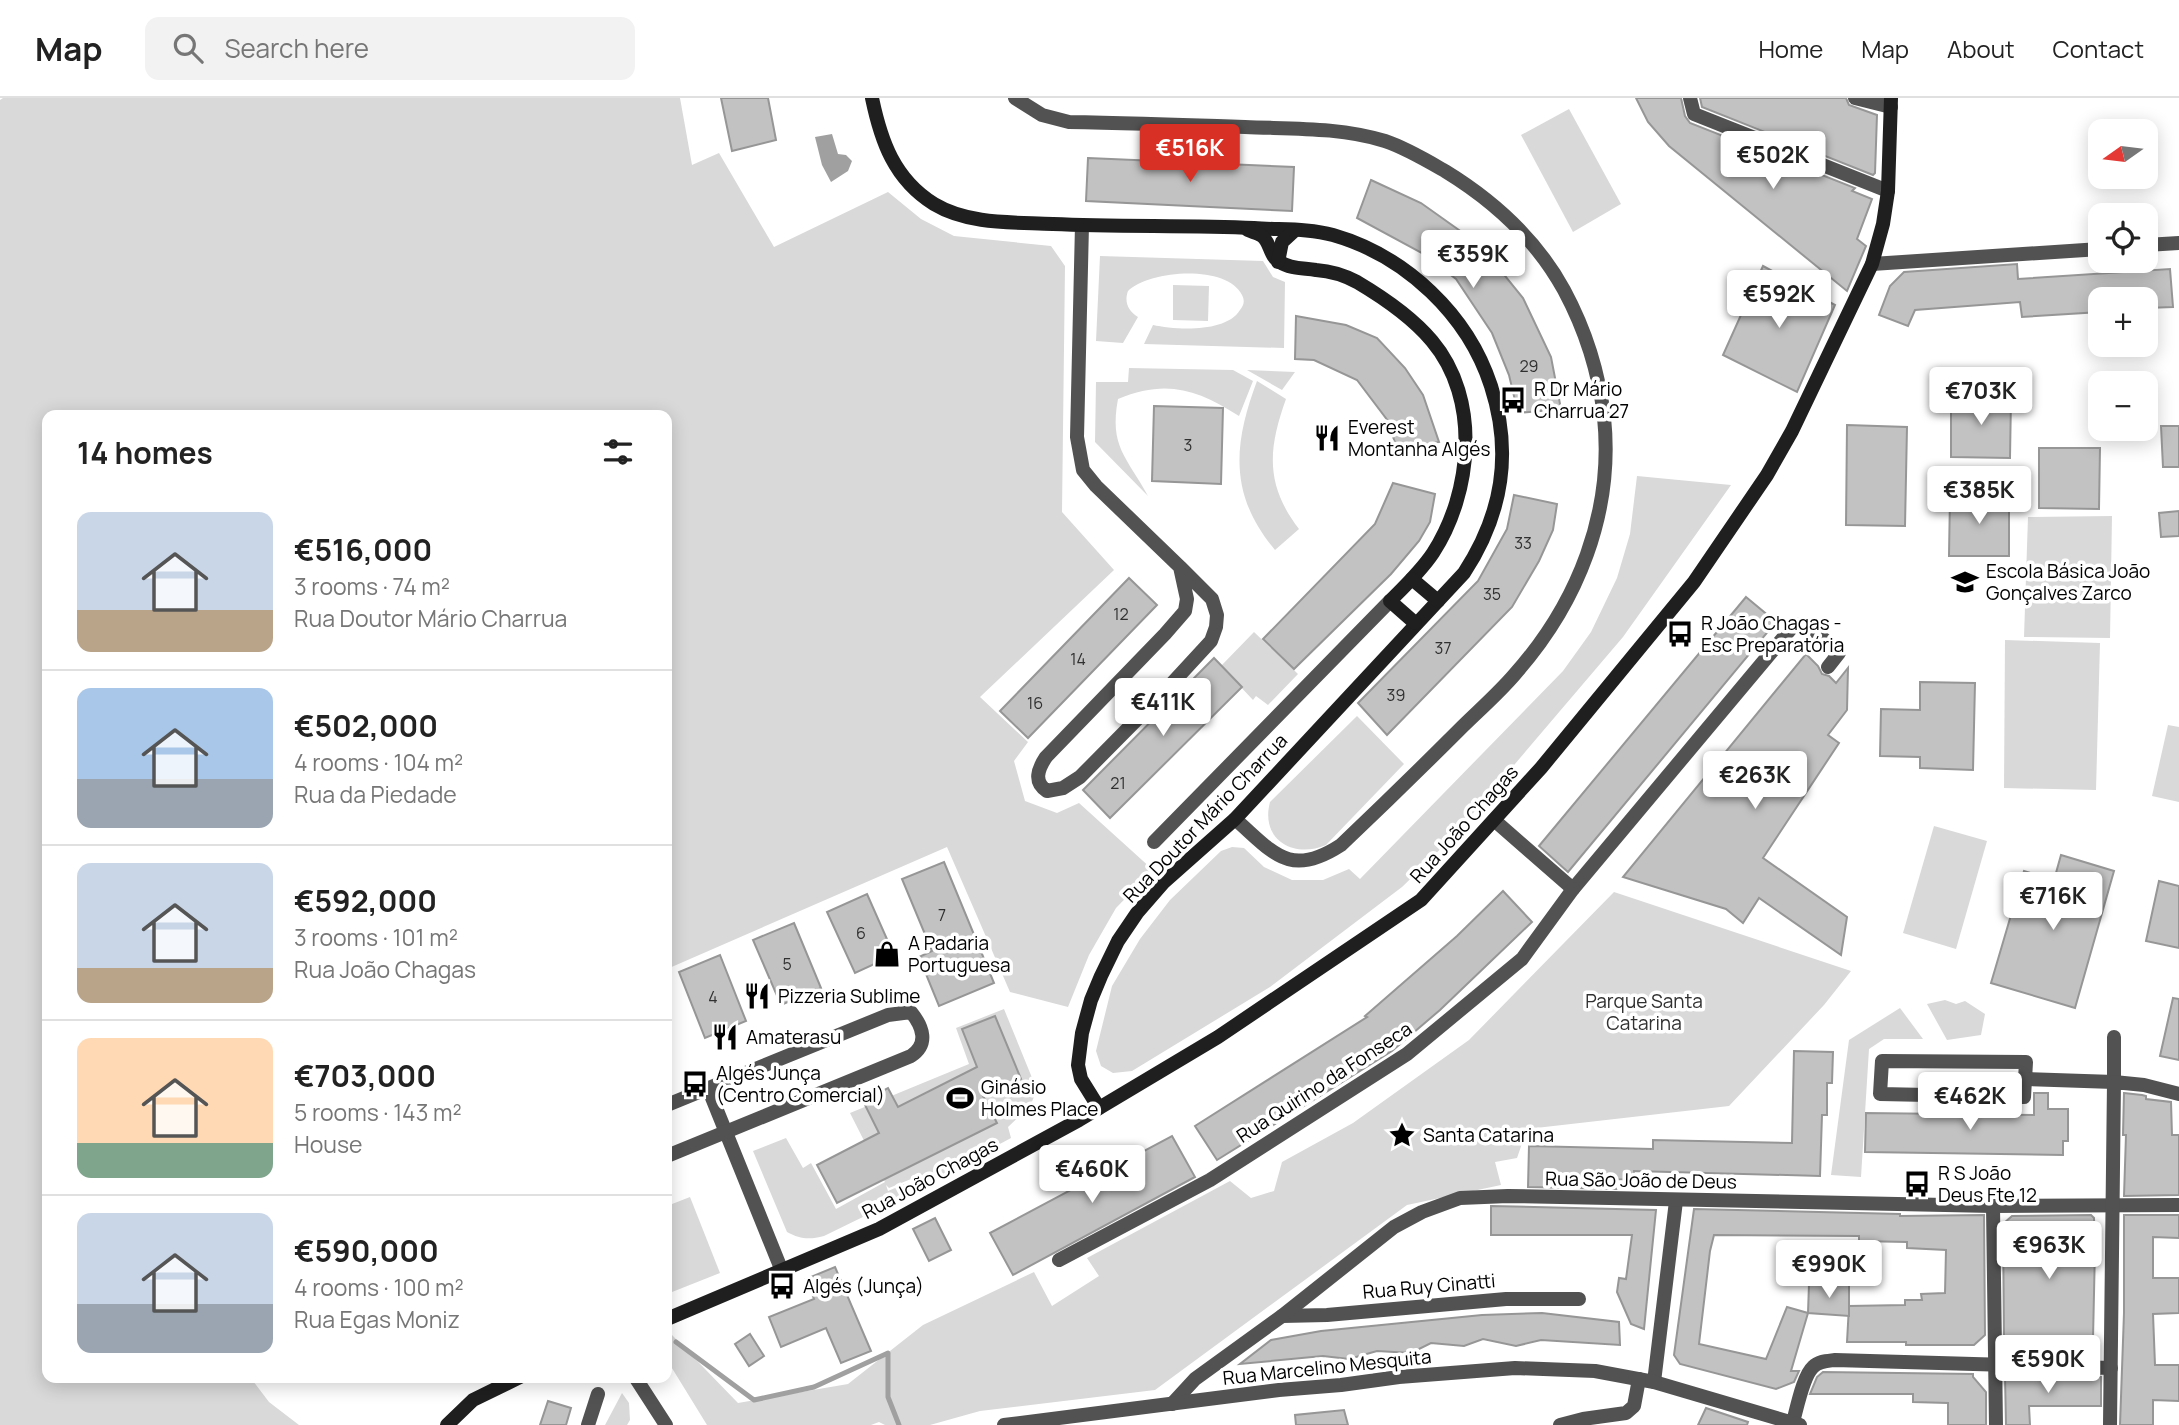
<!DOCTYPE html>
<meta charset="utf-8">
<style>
body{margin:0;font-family:Manrope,sans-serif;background:#f2f2f2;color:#222;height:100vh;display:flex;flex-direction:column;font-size:26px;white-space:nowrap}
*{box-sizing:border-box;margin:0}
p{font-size:23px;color:#767676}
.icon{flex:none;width:38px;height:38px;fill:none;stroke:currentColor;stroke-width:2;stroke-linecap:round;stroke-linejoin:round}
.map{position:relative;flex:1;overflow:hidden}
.drawer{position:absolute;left:42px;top:312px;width:630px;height:973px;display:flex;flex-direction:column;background:#fff;border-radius:14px;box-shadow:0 4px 18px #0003}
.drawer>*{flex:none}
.needle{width:46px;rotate:256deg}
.tools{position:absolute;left:2088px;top:21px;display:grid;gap:14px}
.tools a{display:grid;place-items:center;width:70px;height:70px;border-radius:14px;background:#fff;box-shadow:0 4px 18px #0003;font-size:35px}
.price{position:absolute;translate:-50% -60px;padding:0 16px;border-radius:7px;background:#fff;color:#222;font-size:23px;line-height:46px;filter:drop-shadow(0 2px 4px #0008)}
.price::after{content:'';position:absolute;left:50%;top:42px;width:21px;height:16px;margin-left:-10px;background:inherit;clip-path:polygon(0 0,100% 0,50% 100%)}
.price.selected{background:#d93025;color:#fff}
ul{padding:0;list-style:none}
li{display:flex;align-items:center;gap:21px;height:175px;padding:0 35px}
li+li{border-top:2px solid #e0e0e0}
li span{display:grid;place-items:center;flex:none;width:196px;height:140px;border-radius:14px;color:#555}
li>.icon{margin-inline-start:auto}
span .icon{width:84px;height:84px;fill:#fffc;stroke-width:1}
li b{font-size:30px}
h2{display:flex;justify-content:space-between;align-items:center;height:84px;padding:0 35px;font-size:30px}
header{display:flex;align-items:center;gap:42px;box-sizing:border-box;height:98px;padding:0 35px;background:#fff;border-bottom:2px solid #e0e0e0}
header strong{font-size:33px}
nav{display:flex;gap:38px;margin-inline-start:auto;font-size:24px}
.search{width:490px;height:63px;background:#f2f2f2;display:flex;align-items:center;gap:18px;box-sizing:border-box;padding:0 24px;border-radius:14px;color:#767676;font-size:26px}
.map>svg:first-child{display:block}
</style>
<header>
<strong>Map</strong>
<div class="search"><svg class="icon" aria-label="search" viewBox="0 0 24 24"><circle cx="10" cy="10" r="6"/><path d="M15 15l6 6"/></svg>Search here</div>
<nav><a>Home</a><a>Map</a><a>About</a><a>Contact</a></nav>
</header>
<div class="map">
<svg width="2179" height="1327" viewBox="0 0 2179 1327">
<rect width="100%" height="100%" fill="#fff"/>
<g fill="#d9d9d9">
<polygon points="3,0 680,0 692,67 719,55 774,149 888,94 921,121 954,138 1051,148 1065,168 1062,414 1114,472 980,599 1028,644 1014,663 1025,703 1057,715 1079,705 1153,772 1116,810 1089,857 1068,909 1010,894 947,749 667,871 667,317 47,317 47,1279 250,1279 269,1304 299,1327 0,1327 0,2"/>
<polygon points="1569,11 1621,106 1573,134 1521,37"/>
<path d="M1100 158 1263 163 1273 179 1285 184 1284 250 1144 246 1153 227C1176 232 1226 235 1240 212 1244 207 1245 203 1242 197 1227 166 1149 172 1128 193 1124 204 1128 213 1138 219L1123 245 1096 243Z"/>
<polygon points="1173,187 1209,188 1208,223 1173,222"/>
<path d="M1129 270 1233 272 1253 283 1239 318C1197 291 1166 281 1118 301 1109 349 1127 359 1148 398L1095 344 1096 284H1128Z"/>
<polygon points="1247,272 1295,274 1282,292"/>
<path d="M1257 283 1286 301C1268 351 1265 387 1299 431L1275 452C1229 397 1233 347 1257 283Z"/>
<polygon points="1637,378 1731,387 1623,539 1469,720 1431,761 1402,789 1270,889 1132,973 1113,975 1101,968 1096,953 1112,888 1140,841 1170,802 1221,753 1232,749 1244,750 1264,769 1292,782 1323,782 1349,771 1360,781 1563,573 1591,534 1617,480 1630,436"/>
<polygon points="2112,418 2110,540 2024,539 2028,419"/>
<polygon points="1254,534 1298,576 1268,607 1256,598 1253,602 1221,568"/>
<polygon points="2005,542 2100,545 2096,692 2004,690"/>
<path d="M1357 618 1404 666 1326 747C1293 761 1260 741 1270 704Z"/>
<polygon points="2168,627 2179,629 2179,704 2152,698"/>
<polygon points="1934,728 1987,743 1956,851 1903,835"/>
<polygon points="1614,794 1851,873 1824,907 1729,1008 1527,1031 1517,1060 1495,1064 1501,1087 1407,1107 1155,1292 980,1313 930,1327 885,1327 879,1324 871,1327 707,1327 667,1262 667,1240 672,1237 738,1305 848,1286 923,1227 1034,1174 1052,1208 1099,1178 1087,1160 1230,1083 1251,1100 1274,1093 1282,1064 1353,1025 1469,942"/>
<polygon points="1945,902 1956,906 1965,903 1985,916 1981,937 1947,942 1927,906"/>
<polygon points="1900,910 1923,941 1884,941 1869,951 1861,1079 1831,1077 1849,942"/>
<path d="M1004 911 1037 992 1030 1008 1008 1029 1011 1040 916 1091 911 1081 889 1090 886 1087 888 1093 909 1084 914 1094 824 1138C809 1142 800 1141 787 1134L753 1053 786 1040 803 1070 811 1065 836 1111 885 1084 850 1015 969 966 956 930Z"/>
<polygon points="690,1099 720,1175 667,1196 667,1108"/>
<polygon points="622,1295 629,1305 630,1322 627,1327 605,1327"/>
</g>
<polygon fill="#a0a0a0" points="832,36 838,56 846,57 852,63 848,73 831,84 822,67 815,39"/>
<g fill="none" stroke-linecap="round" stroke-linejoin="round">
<polyline stroke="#a0a0a0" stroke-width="5" points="676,1244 754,1302 814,1289 888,1255 888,1299 899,1327"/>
</g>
<g fill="#c2c2c2" stroke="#969696" stroke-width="2">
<polygon points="721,0 768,0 776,42 732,53"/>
<polygon points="1636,0 1681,0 1685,18 1690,25 1855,90 1852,93 1872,101 1857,141 1866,148 1847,193 1669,48 1648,24"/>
<polygon points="1700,0 1846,0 1849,7 1877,17 1875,75 1873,77 1702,9"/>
<polygon points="1088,60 1294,69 1292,113 1086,103"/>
<polygon points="1371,82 1421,105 1480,147 1523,200 1551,259 1561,311 1518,315 1509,277 1492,235 1456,181 1422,155 1357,120"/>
<polygon points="2017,166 2018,181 2170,171 2173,209 2146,210 2146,201 2100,201 2100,214 2022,219 2020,204 1915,212 1908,228 1879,217 1890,188 1904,174"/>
<polygon points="1763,168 1835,207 1797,294 1723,257"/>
<polygon points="1296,218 1346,227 1377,240 1405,270 1423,297 1439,344 1397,351 1388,323 1357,282 1314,262 1295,261"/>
<polygon points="1951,299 2011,300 2010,360 1951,359"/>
<polygon points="1154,308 1223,310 1221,386 1152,383"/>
<polygon points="1847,327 1907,329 1905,428 1846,427"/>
<polygon points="2161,328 2179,328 2179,369 2163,369"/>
<polygon points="2039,350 2100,350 2099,411 2039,410"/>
<polygon points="1393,385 1435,396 1430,424 1419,443 1391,476 1294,571 1263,541 1375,426"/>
<polygon points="1514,397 1557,406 1553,432 1539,463 1512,509 1387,637 1358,605 1478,483 1507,431"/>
<polygon points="1950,398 2009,398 2009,458 1949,458"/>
<polygon points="2179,413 2179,438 2161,439 2159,415"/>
<polygon points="1129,480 1157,507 1028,640 1000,613"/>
<polygon points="1746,499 1776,524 1568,774 1539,748"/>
<polygon points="1806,556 1818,568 1822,576 1829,578 1836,585 1848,570 1847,612 1828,637 1839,645 1763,760 1847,819 1841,857 1759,800 1743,825 1726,811 1623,779"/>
<polygon points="1214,560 1242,589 1110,720 1083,692"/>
<polygon points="1920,584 1975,585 1973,672 1920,670 1920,659 1880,658 1881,611 1920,612"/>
<polygon points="2061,757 2114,773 2075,910 1991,885 2024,773 2054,782"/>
<polygon points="944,764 994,885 939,908 919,859 932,853 902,781"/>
<polygon points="2159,783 2179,788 2179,850 2146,843"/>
<polygon points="1503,793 1532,824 1440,912 1392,953 1217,1062 1195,1028 1367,919 1365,918 1457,838"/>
<polygon points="867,796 894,857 855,875 827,814"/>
<polygon points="794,825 821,890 781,907 753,842"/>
<polygon points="720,857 746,923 705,940 679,874"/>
<polygon points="2173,900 2179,901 2179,962 2160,958"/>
<polygon points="995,918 1021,981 982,996 997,1025 837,1105 817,1067 879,1035 863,1003 888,990 898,1009 977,969 962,931"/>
<polygon points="1794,953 1833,954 1832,985 1827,985 1827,1017 1822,1017 1820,1078 1634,1073 1634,1082 1612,1081 1616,1091 1528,1089 1529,1048 1653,1051 1653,1042 1792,1045"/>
<polygon points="2034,995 2048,995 2048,1011 2068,1011 2068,1043 2063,1043 2063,1057 1865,1054 1866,1015 2034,1017"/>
<polygon points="2124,995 2142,997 2146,998 2146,1001 2171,1004 2172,1037 2179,1037 2179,1097 2124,1098 2126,1037 2123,1037"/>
<polygon points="1172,1038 1195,1079 1013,1177 990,1135"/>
<polygon points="1491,1108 1656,1112 1644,1231 1631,1226 1617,1194 1619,1180 1626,1181 1632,1137 1491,1137"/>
<polygon points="1694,1111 1900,1116 1900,1118 1984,1117 1985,1237 1974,1247 1906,1247 1906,1244 1847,1244 1849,1208 1905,1207 1905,1202 1922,1202 1921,1196 1945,1195 1946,1152 1907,1150 1907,1144 1859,1143 1859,1138 1714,1137 1710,1153 1699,1246 1766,1261 1787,1209 1808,1215 1791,1273 1799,1273 1794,1284 1776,1291 1680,1266 1674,1257"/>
<polygon points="2091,1117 2094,1120 2095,1150 2093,1241 2086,1250 2012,1250 2004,1241 2003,1126 2012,1118"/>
<polygon points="2124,1117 2179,1117 2179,1140 2153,1139 2153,1180 2179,1180 2179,1215 2153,1216 2155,1267 2179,1267 2179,1303 2153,1302 2153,1327 2120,1327 2124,1215"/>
<polygon points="935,1120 951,1152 929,1163 913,1131"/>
<polygon points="835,1169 871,1253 841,1265 826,1230 781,1249 769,1219 814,1201 806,1181"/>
<polygon points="1809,1186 1849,1187 1849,1218 1808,1215"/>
<polygon points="1542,1215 1619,1224 1620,1247 1541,1242 1516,1248 1483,1241 1464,1248 1431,1245 1411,1255 1377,1253 1349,1261 1323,1258 1240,1266 1271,1242 1321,1233 1482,1217"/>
<polygon points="750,1236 764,1258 749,1268 735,1246"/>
<polygon points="1823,1274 1973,1276 1973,1279 1986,1294 1986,1327 1948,1327 1948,1305 1913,1304 1913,1296 1810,1296 1817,1279"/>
<polygon points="2005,1278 2101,1279 2101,1308 2029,1308 2030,1327 2006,1327"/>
<polygon points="548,1303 571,1310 566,1327 540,1327"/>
<polygon points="1706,1310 1748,1324 1747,1327 1698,1327"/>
<polygon points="1344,1312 1348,1327 1296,1327 1295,1317"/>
</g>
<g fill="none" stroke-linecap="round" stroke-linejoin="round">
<g stroke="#525252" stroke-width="14">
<path d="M1015 0 1042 17 1069 24C1128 25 1187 27 1245 29 1292 31 1340 29 1385 43 1406 50 1426 62 1445 73 1494 103 1536 141 1564 192 1585 231 1599 275 1604 319 1614 414 1578 505 1515 576 1498 596 1477 614 1459 632 1420 671 1381 709 1341 747 1289 781 1273 754 1235 721"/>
<polyline points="1690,0 1694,16 1888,93"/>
<polyline points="1855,0 1891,9"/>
<path d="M1082 127 1077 339 1083 372 1096 388 1180 469 1187 501 1185 513 1165 536 1046 659C1038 671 1033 684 1047 693L1063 690 1080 679 1164 594 1211 543 1216 529 1217 517 1212 501 1180 469"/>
<polyline points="2146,147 2179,145"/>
<polyline points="1872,166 2100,151"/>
<polyline points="1494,722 1573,791 1794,527 1807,526 1839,555 1828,569"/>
<polyline points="1154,744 1390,503"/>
<polygon points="1882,963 2026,964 2024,999 1880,996"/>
<polyline points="2025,981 2114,984 2114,939"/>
<polyline points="708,990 782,1173"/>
<path d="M667 1007 888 917 911 914C923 929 929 946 911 958L667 1058"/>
<polyline points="1993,1108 1996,1327"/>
<polyline points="1059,1162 1210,1082 1407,956 1522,861 1573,791"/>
<polyline points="1282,1218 1327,1217 1506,1201 1579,1201"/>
<polyline points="635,1279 666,1327"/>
<polyline points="1654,1284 1676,1103"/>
<polyline points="1172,1306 1195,1281 1282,1218 1394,1129 1422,1114 1460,1100 1508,1098 1993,1108 2179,1107"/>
<path d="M1793 1324C1797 1310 1803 1278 1813 1269 1819 1263 1827 1263 1835 1262L2111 1270"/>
<polyline points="588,1327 598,1296"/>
<polyline points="1004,1327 1279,1292 1341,1287 1399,1279 1515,1270 1595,1273 1654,1284 1800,1327"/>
<polyline points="1560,1327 1583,1321 1626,1315 1634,1308 1639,1281"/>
<polyline points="2110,1327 2114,984 2144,987 2179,996"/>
</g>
<g stroke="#1f1f1f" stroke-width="14">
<path d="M872 0C881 43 894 81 934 106 969 127 1014 124 1053 126 1120 129 1187 127 1254 130 1280 132 1308 130 1333 137 1406 158 1468 217 1491 288 1513 356 1502 417 1464 475L1235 721 1164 784 1137 815 1118 843 1101 878 1091 902 1082 935 1078 967 1081 981 1099 1010"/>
<path d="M1248 132C1252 134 1258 135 1262 138 1271 145 1269 158 1280 164 1290 171 1304 170 1316 172 1330 173 1344 177 1357 184 1384 200 1412 219 1432 243 1481 301 1472 395 1433 455 1421 473 1405 488 1390 503L1415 525"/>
<polyline points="1278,164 1282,144 1295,132"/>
<polyline points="1412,481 1438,503"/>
<polyline points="667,1221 879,1131 1079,1022 1218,939 1421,802 1541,670 1694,484 1767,377 1792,333 1872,166 1883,126 1888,93 1891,0"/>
<polyline points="447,1327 473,1302 520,1279"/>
</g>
</g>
<defs>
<g id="bus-bare" transform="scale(2.1)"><path d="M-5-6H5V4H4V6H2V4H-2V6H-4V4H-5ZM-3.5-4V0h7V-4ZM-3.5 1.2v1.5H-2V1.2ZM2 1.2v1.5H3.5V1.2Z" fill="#000" stroke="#fff" stroke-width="2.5" paint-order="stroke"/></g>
<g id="restaurant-bare" transform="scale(2.1)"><path d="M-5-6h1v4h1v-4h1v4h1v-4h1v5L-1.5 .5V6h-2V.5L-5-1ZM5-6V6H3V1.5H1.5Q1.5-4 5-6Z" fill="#000" stroke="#fff" stroke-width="2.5" paint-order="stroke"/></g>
<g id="school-bare" transform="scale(2.1)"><path d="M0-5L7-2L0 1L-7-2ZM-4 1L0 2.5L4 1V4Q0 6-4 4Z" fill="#000" stroke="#fff" stroke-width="2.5" paint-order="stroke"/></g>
<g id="shop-bare" transform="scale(2.1)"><path d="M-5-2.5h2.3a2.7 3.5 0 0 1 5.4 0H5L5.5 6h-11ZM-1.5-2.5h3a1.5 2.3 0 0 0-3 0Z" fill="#000" stroke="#fff" stroke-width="2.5" paint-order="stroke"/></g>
<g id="stadium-bare" transform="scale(2.1)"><path d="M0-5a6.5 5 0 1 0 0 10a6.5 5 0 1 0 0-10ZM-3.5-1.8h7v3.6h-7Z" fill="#000" stroke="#fff" stroke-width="2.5" paint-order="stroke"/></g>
<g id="sight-bare" transform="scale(2.1)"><path d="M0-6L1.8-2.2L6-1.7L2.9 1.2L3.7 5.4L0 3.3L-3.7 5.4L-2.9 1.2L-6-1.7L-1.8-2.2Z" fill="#000" stroke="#fff" stroke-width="2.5" paint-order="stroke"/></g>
</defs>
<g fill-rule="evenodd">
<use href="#bus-bare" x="1513" y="302"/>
<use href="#restaurant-bare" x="1327" y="340"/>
<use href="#school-bare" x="1965" y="484"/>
<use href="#bus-bare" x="1680" y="536"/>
<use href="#shop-bare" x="887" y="856"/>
<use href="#restaurant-bare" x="757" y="898"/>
<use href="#restaurant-bare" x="725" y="939"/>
<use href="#bus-bare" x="695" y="986"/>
<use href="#stadium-bare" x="960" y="1000"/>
<use href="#sight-bare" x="1402" y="1037"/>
<use href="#bus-bare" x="1917" y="1086"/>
<use href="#bus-bare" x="782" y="1188"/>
</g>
<g text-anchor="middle" stroke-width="7" stroke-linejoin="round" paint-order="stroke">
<g font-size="16" fill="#303030">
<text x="1529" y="274">29</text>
<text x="1188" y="353">3</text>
<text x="1523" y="451">33</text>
<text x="1492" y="502">35</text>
<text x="1121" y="522">12</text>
<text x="1443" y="556">37</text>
<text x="1078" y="567">14</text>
<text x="1396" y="603">39</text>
<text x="1035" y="611">16</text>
<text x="1118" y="691">21</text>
<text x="942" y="823">7</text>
<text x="861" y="841">6</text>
<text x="787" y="872">5</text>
<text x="713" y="905">4</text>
</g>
<g font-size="19" fill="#000" stroke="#fff" text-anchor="start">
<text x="1534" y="298">R Dr Mário<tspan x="1534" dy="22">Charrua 27</tspan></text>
<text x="1348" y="336">Everest<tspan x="1348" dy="22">Montanha Algés</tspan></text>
<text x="1986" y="480">Escola Básica João<tspan x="1986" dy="22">Gonçalves Zarco</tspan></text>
<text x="1701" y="532">R João Chagas -<tspan x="1701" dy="22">Esc Preparatória</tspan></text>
<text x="908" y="852">A Padaria<tspan x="908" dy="22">Portuguesa</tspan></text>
<text x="778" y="905">Pizzeria Sublime</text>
<text x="746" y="946">Amaterasu</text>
<text x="716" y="982">Algés Junça<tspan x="716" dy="22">(Centro Comercial)</tspan></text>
<text x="981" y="996">Ginásio<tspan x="981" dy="22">Holmes Place</tspan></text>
<text x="1423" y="1044">Santa Catarina</text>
<text x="1938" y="1082">R S João<tspan x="1938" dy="22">Deus Fte 12</tspan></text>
<text x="803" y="1195">Algés (Junça)</text>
</g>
<g font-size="19" fill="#000" stroke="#fff">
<text transform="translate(1205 720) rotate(-46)" y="7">Rua Doutor Mário Charrua</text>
<text transform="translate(1464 726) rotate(-48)" y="7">Rua João Chagas</text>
<text transform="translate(1324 984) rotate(-33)" y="7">Rua Quirino da Fonseca</text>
<text transform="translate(930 1080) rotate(-28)" y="7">Rua João Chagas</text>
<text transform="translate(1641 1082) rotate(1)" y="7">Rua São João de Deus</text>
<text transform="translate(1429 1188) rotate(-5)" y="7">Rua Ruy Cinatti</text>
<text transform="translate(1327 1269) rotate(-6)" y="7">Rua Marcelino Mesquita</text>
</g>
<g font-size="19" fill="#303030" stroke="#fff">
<text x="1644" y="910">Parque Santa<tspan x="1644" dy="22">Catarina</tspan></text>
</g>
</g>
</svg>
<div class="tools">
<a><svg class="needle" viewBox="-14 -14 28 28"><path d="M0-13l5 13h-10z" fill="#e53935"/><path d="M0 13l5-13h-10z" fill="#767676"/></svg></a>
<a><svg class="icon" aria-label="locate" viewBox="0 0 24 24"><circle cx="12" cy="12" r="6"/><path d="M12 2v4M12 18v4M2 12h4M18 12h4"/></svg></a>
<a>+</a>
<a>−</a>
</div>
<b class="price selected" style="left:1190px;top:86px">€516K</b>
<b class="price" style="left:1773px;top:93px">€502K</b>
<b class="price" style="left:1473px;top:192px">€359K</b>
<b class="price" style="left:1779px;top:232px">€592K</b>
<b class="price" style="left:1981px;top:329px">€703K</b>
<b class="price" style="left:1979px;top:428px">€385K</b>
<b class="price" style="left:1163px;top:640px">€411K</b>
<b class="price" style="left:1755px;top:713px">€263K</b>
<b class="price" style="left:2053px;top:834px">€716K</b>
<b class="price" style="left:1970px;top:1034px">€462K</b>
<b class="price" style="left:1092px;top:1107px">€460K</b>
<b class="price" style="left:2049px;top:1183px">€963K</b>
<b class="price" style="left:1829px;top:1202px">€990K</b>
<b class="price" style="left:2048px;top:1297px">€590K</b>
<section class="drawer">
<h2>14 homes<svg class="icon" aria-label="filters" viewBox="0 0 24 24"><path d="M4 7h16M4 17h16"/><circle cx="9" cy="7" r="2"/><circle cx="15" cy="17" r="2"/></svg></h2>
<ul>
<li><span style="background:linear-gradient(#c9d6e8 70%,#b9a48a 0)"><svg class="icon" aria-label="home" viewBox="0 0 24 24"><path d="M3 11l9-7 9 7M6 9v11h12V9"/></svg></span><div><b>€516,000</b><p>3 rooms · 74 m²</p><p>Rua Doutor Mário Charrua</p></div></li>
<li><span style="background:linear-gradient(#a9c7e8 65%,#9aa5b1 0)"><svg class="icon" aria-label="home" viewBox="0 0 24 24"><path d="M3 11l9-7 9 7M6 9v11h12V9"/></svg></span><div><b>€502,000</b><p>4 rooms · 104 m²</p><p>Rua da Piedade</p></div></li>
<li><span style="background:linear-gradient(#c9d6e8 75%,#b9a48a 0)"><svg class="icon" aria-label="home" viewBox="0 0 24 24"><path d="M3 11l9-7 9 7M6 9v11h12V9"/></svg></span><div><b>€592,000</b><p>3 rooms · 101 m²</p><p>Rua João Chagas</p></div></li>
<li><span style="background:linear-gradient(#ffd9b3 75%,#7fa58c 0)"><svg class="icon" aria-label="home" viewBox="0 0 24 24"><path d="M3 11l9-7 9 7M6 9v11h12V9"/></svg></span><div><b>€703,000</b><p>5 rooms · 143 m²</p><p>House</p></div></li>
<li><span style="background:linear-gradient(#c9d6e8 65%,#9aa5b1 0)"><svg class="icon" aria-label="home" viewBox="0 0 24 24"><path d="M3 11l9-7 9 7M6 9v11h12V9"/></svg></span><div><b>€590,000</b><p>4 rooms · 100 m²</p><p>Rua Egas Moniz</p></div></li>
</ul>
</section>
</div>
